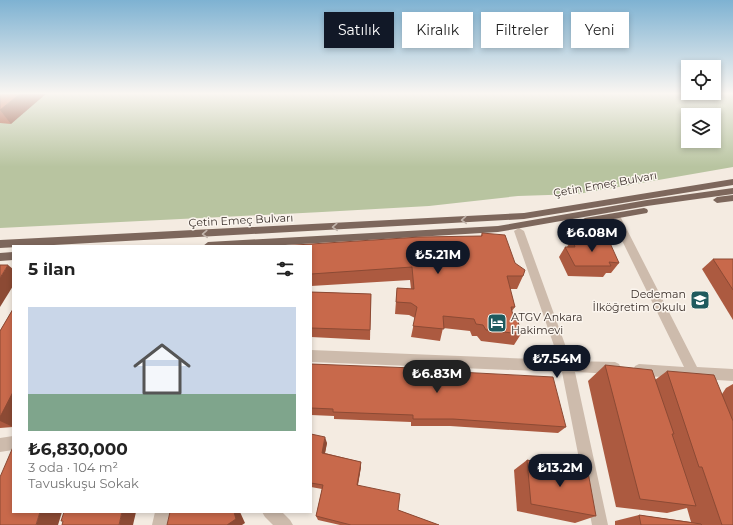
<!DOCTYPE html>
<html lang="tr">
<meta charset="utf-8">
<style>
body{margin:0;font-family:Montserrat,sans-serif;background:#f2f2f2;color:#222;height:100vh;display:flex;flex-direction:column;font-size:15px;white-space:nowrap}
*{box-sizing:border-box;margin:0}
p{font-size:13px;color:#767676}
.icon{flex:none;width:22px;height:22px;fill:none;stroke:currentColor;stroke-width:2;stroke-linecap:round;stroke-linejoin:round}
.map{position:relative;flex:1;overflow:hidden}
.side{position:absolute;left:12px;top:245px;width:300px;height:268px;display:flex;flex-direction:column;background:#fff;border-radius:0px;box-shadow:0 2px 6px #0003}
.side>*{flex:none}
.top-card{position:absolute;left:324px;top:12px;width:349px;height:36px;display:flex;gap:8px}
.tools{position:absolute;left:681px;top:60px;display:grid;gap:8px}
.tools a{display:grid;place-items:center;width:40px;height:40px;border-radius:0px;background:#fff;box-shadow:0 2px 6px #0003;font-size:20px}
.price{position:absolute;translate:-50% -34px;padding:0 9px;border-radius:14px;background:#111827;color:#fff;font-size:13px;line-height:26px;filter:drop-shadow(0 1px 2px #0008)}
.price::after{content:'';position:absolute;left:50%;top:24px;width:12px;height:9px;margin-left:-6px;background:inherit;clip-path:polygon(0 0,100% 0,50% 100%)}
.price.selected{background:#222;color:#fff}
ul{padding:0;list-style:none}
li{display:grid;align-content:center;gap:8px;height:212px;padding:0 16px}
li+li{border-top:1px solid #e0e0e0}
li span{display:grid;place-items:center;height:124px;border-radius:0px;color:#555}
li>.icon{margin-inline-start:auto}
span .icon{width:72px;height:72px;fill:#fffc;stroke-width:1}
li b{font-size:17px}
h2{display:flex;justify-content:space-between;align-items:center;height:48px;padding:0 16px;font-size:17px}
.chip{padding:0 14px;border-radius:0px;background:#fff;box-shadow:0 2px 6px #0003;font-size:14px;line-height:36px}
.chip.selected{background:#111827;color:#fff}
.map>svg:first-child{display:block}
</style>
<div class="map">
<svg width="733" height="525" viewBox="0 0 733 525">
<rect width="100%" height="100%" fill="#f4ebe1"/>
<path fill="#b8c4a0" fill-rule="evenodd" d="M0 93H733V167L578 194 518 196 429 206 322 212 0 228ZM688 115H714V141H688Z"/>
<g fill="none" stroke-linecap="round" stroke-linejoin="round">
<g fill="#cdbbac" fill-rule="evenodd">
<polygon points="615,213 620,216 697,367 733,369 733,381 700,379 695,383 691,381 689,378 639,376 635,374 633,370 635,366 639,364 684,367 610,216"/>
<polygon points="519,228 524,231 571,361 615,362 619,364 621,368 619,372 615,374 575,372 608,525 592,525 562,372 311,362 311,350 559,360 514,231"/>
<polygon points="13,436 13,450 0,452 0,438"/>
<polygon points="155,512 171,512 168,525 152,525"/>
<polygon points="262,512 282,512 290,520 293,525 273,525 265,517"/>
</g>
<g fill="#7d675c" fill-rule="evenodd">
<polygon points="733,179 733,185 524,219 0,248 0,240 524,213"/>
<polygon points="733,188 733,194 647,206 498,232 269,246 203,246 208,242 498,226 647,200"/>
<polygon points="733,195 733,201 717,203 713,200 717,197"/>
<polygon points="644,208 647,209 648,211 647,213 585,224 580,221 585,218"/>
<polygon points="13,252 13,260 0,261 0,253"/>
</g>
</g>
<g fill="#ac5a40">
<polygon points="0,93 11,124 0,123"/>
<polygon points="482,233 515,263 523,276 517,289 510,289 515,307 512,311 514,320 521,334 514,345 481,341 477,336 472,336 470,331 443,328 440,341 411,337 415,318 409,315 395,314 397,288 411,289 410,280 311,286 311,246 481,236"/>
<polygon points="572,239 604,243 619,263 611,273 606,273 603,277 568,276 559,257 565,247 567,247"/>
<polygon points="713,259 733,259 733,320 702,269"/>
<polygon points="311,292 371,294 370,340 311,337"/>
<polygon points="13,309 13,427 0,428 0,331"/>
<polygon points="311,364 439,371 566,427 558,433 450,426 411,426 411,422 334,419 334,416 311,415"/>
<polygon points="605,365 655,380 667,371 722,394 726,388 733,384 733,525 615,525 615,521 639,515 691,522 687,508 667,513 616,507 588,381"/>
<polygon points="311,434 327,443 325,453 361,462 361,467 358,485 398,510 439,525 340,525 318,520 316,516 322,489 311,487"/>
<polygon points="527,460 596,516 575,523 517,511 514,470"/>
</g>
<g fill="#8c4a34">
<polygon points="21,93 47,93 11,124 0,110"/>
<polygon points="8,265 13,269 13,286 0,307 0,278"/>
<polygon points="13,392 13,427 0,421 0,417"/>
<polygon points="325,437 327,443 324,458 322,453"/>
<polygon points="361,462 361,467 357,489 357,485"/>
<polygon points="40,512 62,512 58,525 36,525"/>
<polygon points="122,512 136,512 133,525 119,525"/>
<polygon points="234,512 240,512 245,523 242,525 227,525"/>
</g>
<g fill="#c8694b" stroke="#8c4a34">
<polygon points="0,93 21,93 0,110"/>
<polygon points="482,233 505,235 515,263 525,270 523,276 507,276 515,307 511,307 514,320 518,321 521,334 486,330 483,325 476,324 474,319 443,316 444,329 413,326 417,307 411,303 396,302 397,288 414,289 412,267 311,274 311,246 280,246 420,237 482,236"/>
<polygon points="572,239 603,239 604,243 610,243 619,263 609,262 611,266 575,266 565,247 575,247"/>
<polygon points="713,259 733,259 733,290"/>
<polygon points="0,265 8,265 0,278"/>
<polygon points="311,292 371,294 370,330 311,328"/>
<polygon points="13,309 13,392 0,417 0,331"/>
<polygon points="311,364 439,369 439,371 553,377 566,427 453,419 413,419 413,415 333,412 333,409 311,408"/>
<polygon points="605,365 652,370 674,434 672,434 696,506 640,499"/>
<polygon points="667,371 714,375 733,421 733,525 722,525 702,467 699,467"/>
<polygon points="311,434 325,437 322,453 361,462 357,485 400,494 398,510 439,525 351,525 316,516 323,485 311,483"/>
<polygon points="13,447 13,512 40,512 36,525 0,525 0,477"/>
<polygon points="527,460 588,472 596,516 531,504"/>
<polygon points="64,512 122,512 119,525 62,525 63,521 61,521"/>
<polygon points="170,512 234,512 236,519 227,525 167,525"/>
<polygon points="639,515 701,524 702,525 641,525"/>
</g>
<defs><path id="oneway-chevron" d="M-2-3.5L2.5 0L-2 3.5" fill="none" stroke-width="1.6" stroke-linecap="round" stroke-linejoin="round"/></defs>
<g stroke="#c2b5ac">
<use href="#oneway-chevron" transform="translate(464 220) rotate(176)"/>
<use href="#oneway-chevron" transform="translate(335 227) rotate(177)"/>
<use href="#oneway-chevron" transform="translate(205 234) rotate(177)"/>
</g>
<linearGradient id="sky" x2="0" y2="1"><stop stop-color="#7eb2d2"/><stop offset="0.56" stop-color="#faf6f2"/><stop offset="1" stop-color="#faf6f2" stop-opacity="0"/></linearGradient>
<rect width="733" height="167" fill="url(#sky)"/>
<defs>
<g id="school-square" transform="scale(1)"><rect x="-9" y="-9" width="18" height="18" rx="4" fill="#1f5a5e" stroke="#fbf5ee"/><path d="M0-5L7-2L0 1L-7-2ZM-4 1L0 2.5L4 1V4Q0 6-4 4Z" fill="#fff"/></g>
<g id="hotel-square" transform="scale(1)"><rect x="-9" y="-9" width="18" height="18" rx="4" fill="#1f5a5e" stroke="#fbf5ee"/><path d="M-6-4.5h1.5V1H6V5H4.5V3h-9V5H-6ZM-4 0a1.8 1.8 0 1 1 3.6 0ZM.5 0V-2.5h3Q6-2.5 6 0Z" fill="#fff"/></g>
</defs>
<g fill-rule="evenodd">
<use href="#school-square" x="700" y="300"/>
<use href="#hotel-square" x="497" y="323"/>
</g>
<g text-anchor="middle" stroke-width="3" stroke-linejoin="round" paint-order="stroke">
<g font-size="11" fill="#3b302b" stroke="#fbf5ee">
<text transform="translate(605 184) rotate(-10)" y="4">Çetin Emeç Bulvarı</text>
<text transform="translate(241 220) rotate(-3)" y="4">Çetin Emeç Bulvarı</text>
</g>
<g font-size="11" fill="#3b302b" stroke="#fbf5ee" text-anchor="end">
<text x="686" y="298">Dedeman<tspan x="686" dy="13">İlköğretim Okulu</tspan></text>
<text x="511" y="321" text-anchor="start">ATGV Ankara<tspan x="511" dy="13">Hakimevi</tspan></text>
</g>
</g>
</svg>
<div class="tools">
<a><svg class="icon" aria-label="locate" viewBox="0 0 24 24"><circle cx="12" cy="12" r="6"/><path d="M12 2v4M12 18v4M2 12h4M18 12h4"/></svg></a>
<a><svg class="icon" aria-label="layers" viewBox="0 0 24 24"><path d="M12 4l9 5-9 5-9-5zM3 14l9 5 9-5"/></svg></a>
</div>
<b class="price" style="left:592px;top:253px">₺6.08M</b>
<b class="price" style="left:438px;top:275px">₺5.21M</b>
<b class="price" style="left:557px;top:379px">₺7.54M</b>
<b class="price selected" style="left:437px;top:394px">₺6.83M</b>
<b class="price" style="left:560px;top:488px">₺13.2M</b>
<div class="top-card">
<a class="chip selected">Satılık</a>
<a class="chip">Kiralık</a>
<a class="chip">Filtreler</a>
<a class="chip">Yeni</a>
</div>
<section class="side">
<h2>5 ilan<svg class="icon" aria-label="filters" viewBox="0 0 24 24"><path d="M4 7h16M4 17h16"/><circle cx="9" cy="7" r="2"/><circle cx="15" cy="17" r="2"/></svg></h2>
<ul>
<li><span style="background:linear-gradient(#c9d6e8 70%,#7fa58c 0)"><svg class="icon" aria-label="home" viewBox="0 0 24 24"><path d="M3 11l9-7 9 7M6 9v11h12V9"/></svg></span><div><b>₺6,830,000</b><p>3 oda · 104 m²</p><p>Tavuskuşu Sokak</p></div></li>
</ul>
</section>
</div>
